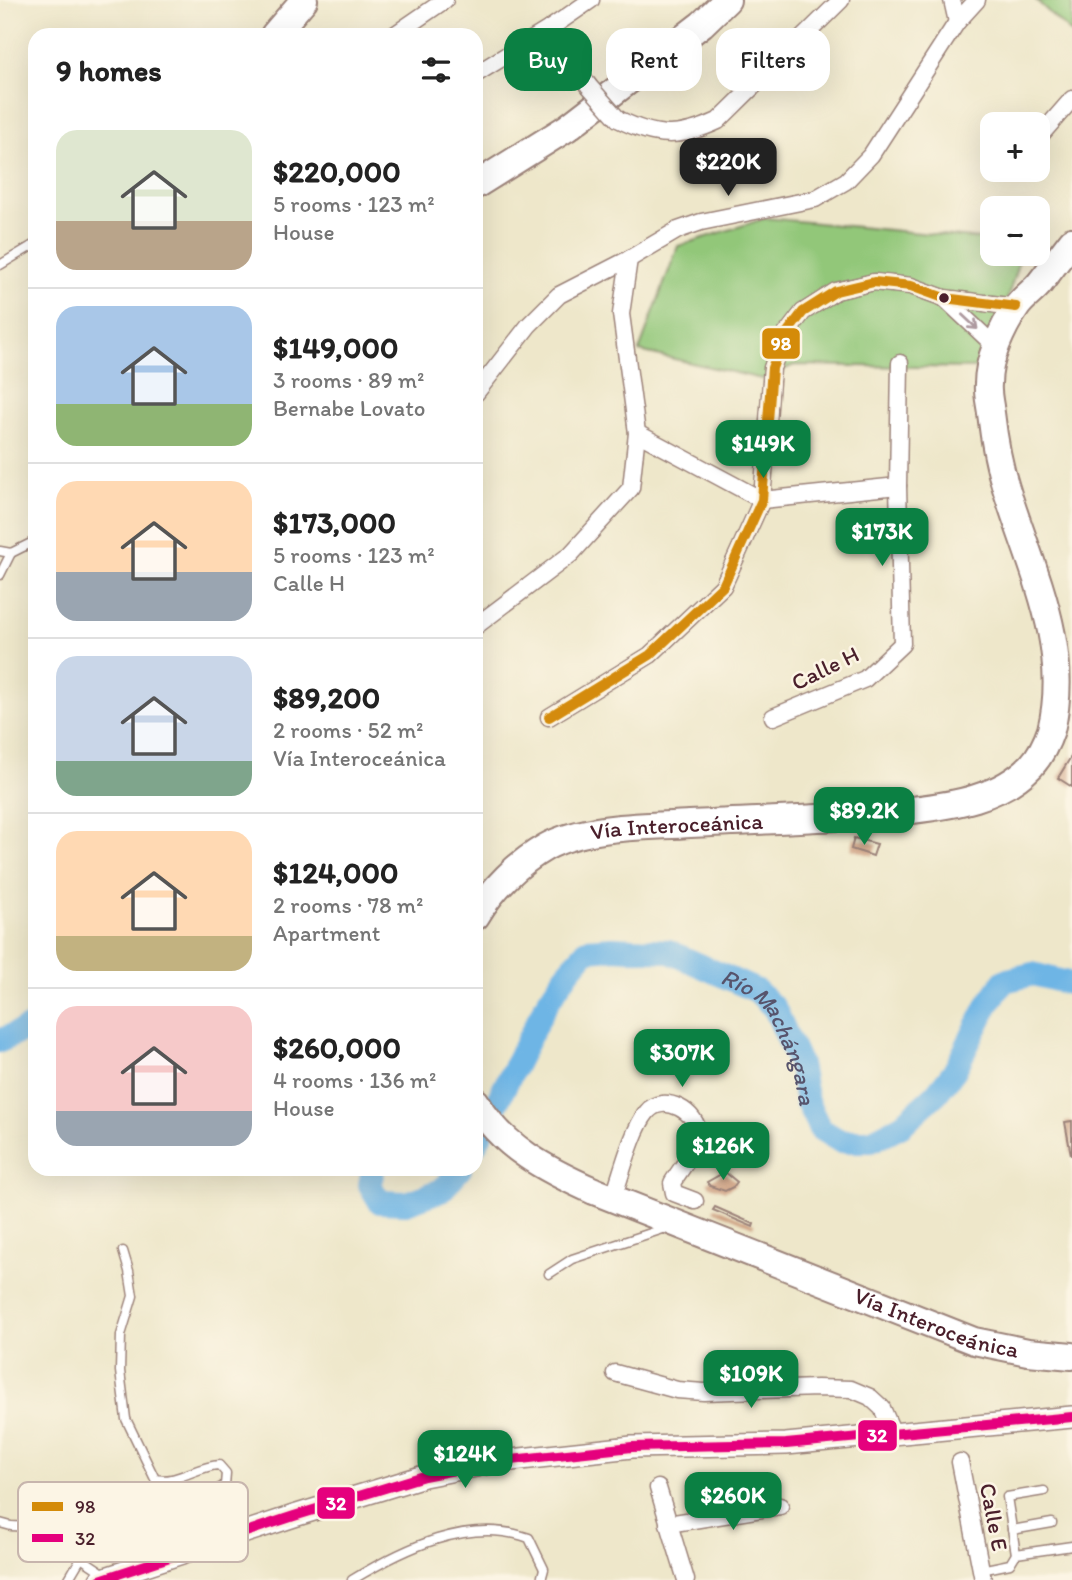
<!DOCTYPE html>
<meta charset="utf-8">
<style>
body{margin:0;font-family:Itim,sans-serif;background:#f2f2f2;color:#222;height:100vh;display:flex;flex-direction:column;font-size:26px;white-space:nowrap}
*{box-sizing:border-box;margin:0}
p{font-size:23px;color:#767676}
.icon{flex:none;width:38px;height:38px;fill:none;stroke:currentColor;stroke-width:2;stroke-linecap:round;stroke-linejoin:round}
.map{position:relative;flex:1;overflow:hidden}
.drawer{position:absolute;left:28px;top:28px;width:455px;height:1148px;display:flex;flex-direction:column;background:#fff;border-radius:21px;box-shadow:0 7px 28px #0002}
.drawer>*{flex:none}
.guide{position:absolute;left:504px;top:28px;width:462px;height:63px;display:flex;gap:14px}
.tools{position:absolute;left:980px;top:112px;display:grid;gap:14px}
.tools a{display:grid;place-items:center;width:70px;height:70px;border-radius:14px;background:#fff;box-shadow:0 7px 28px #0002;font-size:35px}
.price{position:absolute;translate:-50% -60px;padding:0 16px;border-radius:14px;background:#0b8043;color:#fff;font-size:23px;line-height:46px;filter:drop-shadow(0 2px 4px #0008)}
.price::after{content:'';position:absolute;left:50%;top:42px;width:21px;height:16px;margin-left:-10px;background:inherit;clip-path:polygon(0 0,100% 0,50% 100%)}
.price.active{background:#222;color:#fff}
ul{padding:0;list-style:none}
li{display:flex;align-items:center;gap:21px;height:175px;padding:0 28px}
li+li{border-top:2px solid #e0e0e0}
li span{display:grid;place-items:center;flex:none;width:196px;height:140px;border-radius:21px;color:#555}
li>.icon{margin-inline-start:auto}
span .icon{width:84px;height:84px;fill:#fffc;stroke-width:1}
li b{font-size:30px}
h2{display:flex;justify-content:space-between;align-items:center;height:84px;padding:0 28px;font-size:30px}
.tag{padding:0 24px;border-radius:21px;background:#fff;box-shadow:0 7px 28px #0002;font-size:24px;line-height:63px}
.tag.active{background:#0b8043;color:#fff}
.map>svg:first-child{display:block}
</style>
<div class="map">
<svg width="1072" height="1580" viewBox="0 0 1072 1580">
<rect width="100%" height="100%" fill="#fcf5e5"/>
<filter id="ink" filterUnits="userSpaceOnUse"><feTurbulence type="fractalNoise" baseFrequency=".0143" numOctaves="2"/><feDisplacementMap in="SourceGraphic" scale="14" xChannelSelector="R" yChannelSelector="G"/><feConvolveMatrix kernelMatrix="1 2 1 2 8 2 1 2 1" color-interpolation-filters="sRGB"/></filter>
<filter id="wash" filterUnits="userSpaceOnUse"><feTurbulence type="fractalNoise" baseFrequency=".00686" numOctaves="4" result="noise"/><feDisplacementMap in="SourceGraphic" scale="28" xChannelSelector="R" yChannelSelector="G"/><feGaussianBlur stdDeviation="1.57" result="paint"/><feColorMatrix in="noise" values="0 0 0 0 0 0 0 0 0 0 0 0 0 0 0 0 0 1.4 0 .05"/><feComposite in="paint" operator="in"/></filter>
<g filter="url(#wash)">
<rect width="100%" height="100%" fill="#eee7ca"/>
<g fill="#92c779" stroke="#6e7352" stroke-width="2">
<polygon points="1036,0 1072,0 1072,34"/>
<polygon points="766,218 992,240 992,254 1021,254 1008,297 976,368 794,365 762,379 639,351 678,246"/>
</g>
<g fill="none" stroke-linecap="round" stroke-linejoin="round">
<g stroke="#6eb5e5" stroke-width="24">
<polyline points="0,1041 35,1025"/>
<path id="s1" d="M476 1144 545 1006 565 976 587 950 613 948 668 951 757 991 775 1009 800 1065 807 1102 820 1129 840 1141H871L902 1125 936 1094 955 1070 988 1004 1004 981 1033 974 1072 984"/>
<polyline points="373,1169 370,1185 380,1202 406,1203 442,1190 460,1169"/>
</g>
</g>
<g id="blocks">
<g fill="#cd9f80">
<polygon points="1072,755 1072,787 1058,778"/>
<polygon points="854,838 877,844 873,856 851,849"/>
<polygon points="1072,1121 1072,1155 1071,1155 1065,1122"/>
<polygon points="725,1172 737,1182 733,1187 725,1191 710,1186 707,1182"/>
<polygon points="715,1207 754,1224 753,1227 713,1210"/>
</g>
</g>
</g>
<g filter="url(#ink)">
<use href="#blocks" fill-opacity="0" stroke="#9c837a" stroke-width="2"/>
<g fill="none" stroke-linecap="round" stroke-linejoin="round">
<g stroke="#9c837a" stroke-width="11">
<g id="service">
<polyline points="0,265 35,244"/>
<polyline points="0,551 11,553 35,541"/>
<polyline points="0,575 11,553"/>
<polyline points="549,1274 572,1259 669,1227"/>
<polyline points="0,1523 11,1526 49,1528 66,1548 105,1574"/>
<path d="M49 1528 218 1489 225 1485 226 1473 219 1465C197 1466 177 1484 155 1479L126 1419 120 1371 121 1335 133 1296 129 1271 123 1251"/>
<polyline points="1012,1530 1052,1523"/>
<polyline points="1016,1554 1007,1497 1044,1491"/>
<polyline points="981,1570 1010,1564 1016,1554 1072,1546"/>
<polyline points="68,1580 81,1558"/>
<path d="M352 1580C403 1549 469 1516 529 1538L544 1569 541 1580"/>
</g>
</g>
<g stroke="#9c837a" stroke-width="19">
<g id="minor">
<polyline points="952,0 957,22"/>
<polyline points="549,29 589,86"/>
<polyline points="394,35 445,0"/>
<polyline points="476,74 549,29 591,0"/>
<path d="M618 119C656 138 679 139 718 121L841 0"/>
<polyline points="1038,138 1072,99"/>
<polyline points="1006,173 1009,170"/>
<polyline points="944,298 996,347"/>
<polyline points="476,393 529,325 559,295 629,259 678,230 701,222 815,199 846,181 871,155 957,22 977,0"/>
<polyline points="637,433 762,500 898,486"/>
<polyline points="476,626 571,554 631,488 637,433 621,314 629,259"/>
<polyline points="549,717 650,655 723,586 762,500 772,368 783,338 803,312 836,291 874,282 911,286 944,298 1016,307"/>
<polyline points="773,717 865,679 902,644 898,486 900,363"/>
<path d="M613 1198C621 1176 632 1130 647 1112 663 1092 699 1112 698 1135 698 1148 679 1171 672 1183L674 1193 695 1201"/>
<polyline points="615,1373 677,1390 704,1392 817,1388 851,1389 870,1397 882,1408 893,1433"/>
<polyline points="960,1462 983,1580"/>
<polyline points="658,1488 686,1580"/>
<polyline points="668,1524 780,1506"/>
</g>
</g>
<g stroke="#9c837a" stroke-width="24">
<polyline id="tertiary" points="100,1580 294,1516 424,1476 502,1461 632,1447 786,1444 1072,1417"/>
</g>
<g stroke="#9c837a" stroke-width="30">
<g id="primary">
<polyline points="274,35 304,0"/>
<polyline points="476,185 567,128 702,24 727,0"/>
<path id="s2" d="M476 916C492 889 518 863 546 847 586 825 646 827 690 824 764 820 839 819 912 810 954 805 1000 798 1031 766 1040 756 1047 742 1051 730 1072 646 1030 567 1006 488 998 463 994 439 991 413 990 404 987 394 988 384 988 359 1002 328 1016 308 1022 298 1033 292 1040 283 1051 269 1061 255 1072 241"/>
<path id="s3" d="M476 1102C501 1147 549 1171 594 1191L974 1341 1028 1352 1072 1356"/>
</g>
</g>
<use href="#service" stroke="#fff" stroke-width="8"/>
<use href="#minor" stroke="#fff" stroke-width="16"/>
<use href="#tertiary" stroke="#fff" stroke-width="21"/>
<use href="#primary" stroke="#fff" stroke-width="26"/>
<g stroke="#9c837a" stroke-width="19" stroke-linecap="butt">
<polyline id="minor-bridge" points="589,86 618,119"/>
</g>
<use href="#minor-bridge" stroke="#fff" stroke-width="16"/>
<g stroke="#fcf5e5" stroke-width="16">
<polyline id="bus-1" points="549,717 650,655 723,586 762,500 772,368 783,338 803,312 836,291 874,282 911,286 944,298 1016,307"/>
</g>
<g stroke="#fcf5e5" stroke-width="16">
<polyline id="bus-2" points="100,1580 294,1516 424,1476 502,1461 632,1447 786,1444 1072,1417"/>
</g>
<use href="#bus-1" stroke="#d48b09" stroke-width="10"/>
<use href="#bus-2" stroke="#e5007d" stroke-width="10"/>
</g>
<defs><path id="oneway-shaft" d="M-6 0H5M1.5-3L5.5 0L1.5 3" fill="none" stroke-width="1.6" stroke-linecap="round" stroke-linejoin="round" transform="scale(1.75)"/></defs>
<use stroke="#ae9aa0" href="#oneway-shaft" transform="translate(970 322) rotate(43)"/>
</g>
<circle fill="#4a1f2b" stroke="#fcf5e5" stroke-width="2.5" cx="944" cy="298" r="6"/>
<g text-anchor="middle" stroke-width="5" stroke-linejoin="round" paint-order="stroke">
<g font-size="23" fill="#4a1f2b" stroke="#fcf5e5">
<text transform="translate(825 668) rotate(-26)" y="8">Calle H</text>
<text dy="8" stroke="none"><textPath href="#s2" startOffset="233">Vía Interoceánica</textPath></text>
<text dy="8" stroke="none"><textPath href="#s3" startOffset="518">Vía Interoceánica</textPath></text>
<text transform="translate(994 1517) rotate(79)" y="8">Calle E</text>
</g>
<g font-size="24" font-style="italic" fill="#57546c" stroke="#fcf5e5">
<text dy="8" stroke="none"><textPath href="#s1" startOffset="448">Río Machángara</textPath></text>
</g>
</g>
<rect x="18" y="1482" width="230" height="80" rx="10" fill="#fcf5e5" stroke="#c7b5ad" stroke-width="2"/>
<rect x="32" y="1502" width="31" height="9" fill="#d48b09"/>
<rect x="32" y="1534" width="31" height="8" fill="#e5007d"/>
<g font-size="19" fill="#4a1f2b">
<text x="75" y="1513">98</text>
<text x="75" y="1545">32</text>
</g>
<g stroke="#fcf5e5" stroke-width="2.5">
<rect x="761" y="327" width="40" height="33" rx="7" fill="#d48b09"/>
<rect x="857" y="1419" width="41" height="33" rx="7" fill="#e5007d"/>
<rect x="316" y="1486" width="40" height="34" rx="7" fill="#e5007d"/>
</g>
<g font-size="19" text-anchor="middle" font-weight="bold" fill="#fff">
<text x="781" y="350">98</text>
<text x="877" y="1442">32</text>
<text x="336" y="1510">32</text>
</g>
</svg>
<div class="tools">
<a>+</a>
<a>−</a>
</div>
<b class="price active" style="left:728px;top:198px">$220K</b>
<b class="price" style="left:763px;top:480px">$149K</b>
<b class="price" style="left:882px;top:568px">$173K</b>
<b class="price" style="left:864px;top:847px">$89.2K</b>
<b class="price" style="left:682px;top:1089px">$307K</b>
<b class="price" style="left:723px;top:1182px">$126K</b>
<b class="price" style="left:751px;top:1410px">$109K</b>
<b class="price" style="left:465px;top:1490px">$124K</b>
<b class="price" style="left:733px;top:1532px">$260K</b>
<div class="guide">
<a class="tag active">Buy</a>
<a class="tag">Rent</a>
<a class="tag">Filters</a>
</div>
<section class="drawer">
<h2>9 homes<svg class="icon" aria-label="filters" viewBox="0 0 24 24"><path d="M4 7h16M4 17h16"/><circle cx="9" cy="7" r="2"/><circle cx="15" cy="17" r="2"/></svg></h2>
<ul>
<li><span style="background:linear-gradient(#dfe7d0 65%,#b9a48a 0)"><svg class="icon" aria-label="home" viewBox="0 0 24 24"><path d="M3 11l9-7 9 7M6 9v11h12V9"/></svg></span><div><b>$220,000</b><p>5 rooms · 123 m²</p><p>House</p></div></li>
<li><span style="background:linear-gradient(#a9c7e8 70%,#8fb573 0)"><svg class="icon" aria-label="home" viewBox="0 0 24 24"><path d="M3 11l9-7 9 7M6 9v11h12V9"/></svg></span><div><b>$149,000</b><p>3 rooms · 89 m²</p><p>Bernabe Lovato</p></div></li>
<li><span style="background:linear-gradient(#ffd9b3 65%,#9aa5b1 0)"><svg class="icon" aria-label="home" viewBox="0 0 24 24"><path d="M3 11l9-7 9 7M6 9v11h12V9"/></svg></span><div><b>$173,000</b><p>5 rooms · 123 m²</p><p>Calle H</p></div></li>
<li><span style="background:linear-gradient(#c9d6e8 75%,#7fa58c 0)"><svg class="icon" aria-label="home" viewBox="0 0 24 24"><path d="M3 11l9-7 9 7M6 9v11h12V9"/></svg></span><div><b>$89,200</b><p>2 rooms · 52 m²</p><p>Vía Interoceánica</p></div></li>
<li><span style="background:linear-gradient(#ffd9b3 75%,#c2b280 0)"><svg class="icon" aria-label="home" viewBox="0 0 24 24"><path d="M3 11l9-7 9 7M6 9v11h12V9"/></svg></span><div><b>$124,000</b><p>2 rooms · 78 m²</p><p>Apartment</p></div></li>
<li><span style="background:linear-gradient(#f6c9c9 75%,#9aa5b1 0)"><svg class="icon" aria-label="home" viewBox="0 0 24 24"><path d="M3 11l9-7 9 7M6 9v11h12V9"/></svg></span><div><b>$260,000</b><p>4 rooms · 136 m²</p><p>House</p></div></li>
</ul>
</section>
</div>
